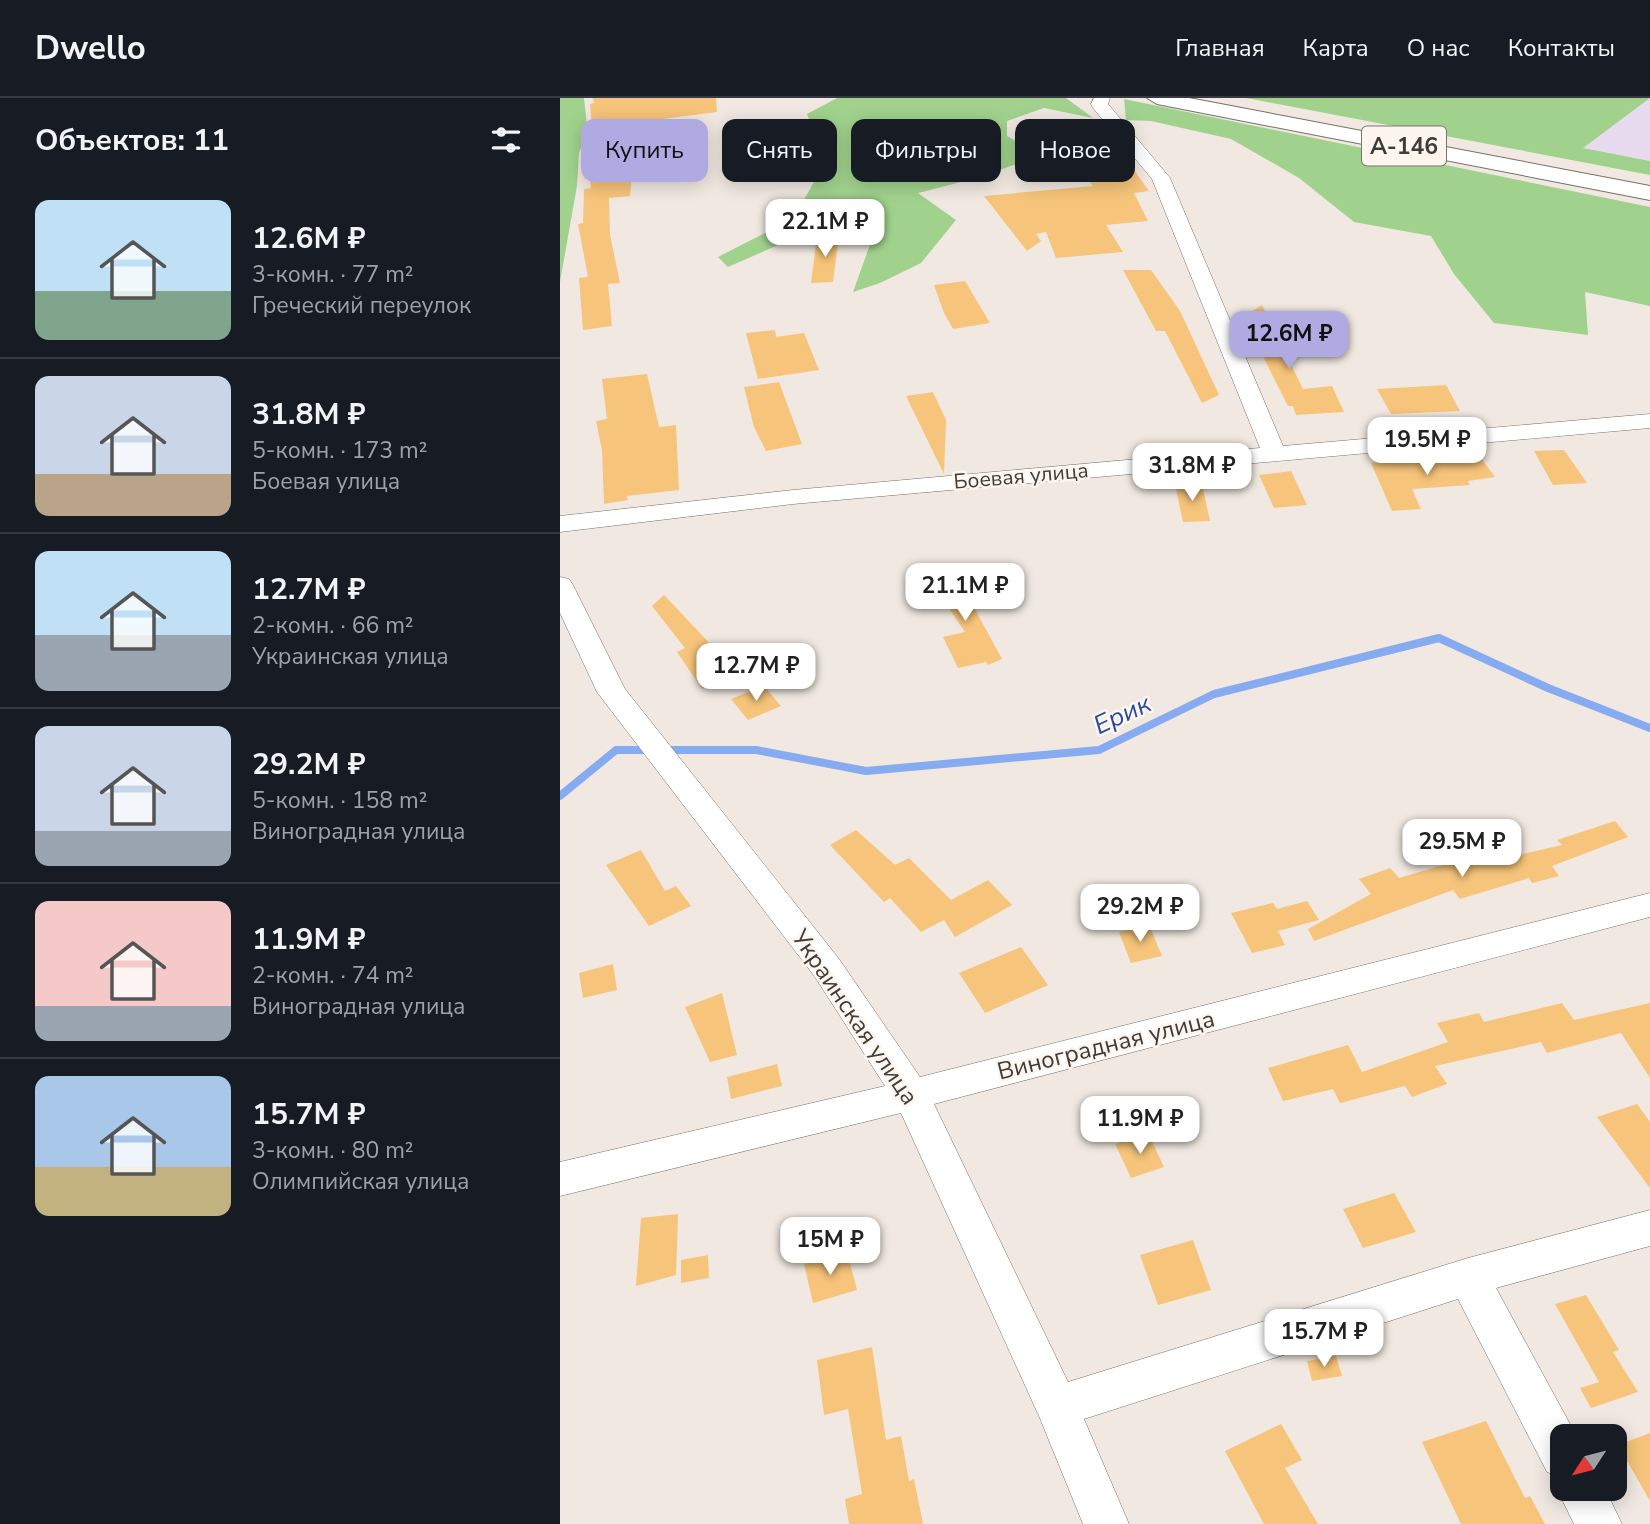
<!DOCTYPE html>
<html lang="ru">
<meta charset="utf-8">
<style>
body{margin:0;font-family:"Nunito Sans",sans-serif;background:#20242c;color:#f1f3f6;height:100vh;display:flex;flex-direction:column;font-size:26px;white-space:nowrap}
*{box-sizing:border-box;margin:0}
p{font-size:23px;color:#9ea1a6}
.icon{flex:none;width:38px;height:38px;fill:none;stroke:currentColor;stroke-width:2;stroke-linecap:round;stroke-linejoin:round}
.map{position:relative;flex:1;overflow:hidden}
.side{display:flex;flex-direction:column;background:#171b24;width:560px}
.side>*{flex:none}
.hud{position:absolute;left:21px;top:21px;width:665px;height:63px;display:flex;gap:14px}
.needle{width:46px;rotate:234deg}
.tools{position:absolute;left:990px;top:1326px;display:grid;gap:14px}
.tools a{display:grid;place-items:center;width:77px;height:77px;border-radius:14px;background:#171b24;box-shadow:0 4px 18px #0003;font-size:35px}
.price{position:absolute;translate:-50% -60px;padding:0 16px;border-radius:14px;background:#fff;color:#222;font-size:23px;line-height:46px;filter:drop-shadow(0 2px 4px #0008)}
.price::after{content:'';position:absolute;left:50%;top:42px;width:21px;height:16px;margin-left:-10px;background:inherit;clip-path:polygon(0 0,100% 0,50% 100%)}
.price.current{background:#afaae2;color:#111}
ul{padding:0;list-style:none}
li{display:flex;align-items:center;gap:21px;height:175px;padding:0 35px}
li+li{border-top:2px solid #363941}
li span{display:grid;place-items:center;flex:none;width:196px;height:140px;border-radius:14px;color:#555}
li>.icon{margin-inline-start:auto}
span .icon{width:84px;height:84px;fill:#fffc;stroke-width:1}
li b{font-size:30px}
h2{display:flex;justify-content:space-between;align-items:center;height:84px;padding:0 35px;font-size:30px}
.tag{padding:0 24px;border-radius:14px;background:#171b24;box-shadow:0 4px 18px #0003;font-size:24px;line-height:63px}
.tag.current{background:#afaae2;color:#111}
header{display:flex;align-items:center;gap:42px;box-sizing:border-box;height:98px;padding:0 35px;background:#171b24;border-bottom:2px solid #363941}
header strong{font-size:33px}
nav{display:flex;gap:38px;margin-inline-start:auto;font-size:24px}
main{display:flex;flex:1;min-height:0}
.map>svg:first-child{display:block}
</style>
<header>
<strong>Dwello</strong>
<nav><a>Главная</a><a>Карта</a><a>О нас</a><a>Контакты</a></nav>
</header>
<main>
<section class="side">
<h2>Объектов: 11<svg class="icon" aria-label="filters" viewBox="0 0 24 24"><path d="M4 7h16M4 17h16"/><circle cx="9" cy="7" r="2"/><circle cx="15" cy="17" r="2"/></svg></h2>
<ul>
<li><span style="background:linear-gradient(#bfe0f5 65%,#7fa58c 0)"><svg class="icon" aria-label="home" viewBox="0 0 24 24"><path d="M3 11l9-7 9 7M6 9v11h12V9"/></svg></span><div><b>12.6M ₽</b><p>3-комн. · 77 m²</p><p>Греческий переулок</p></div></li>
<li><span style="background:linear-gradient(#c9d6e8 70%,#b9a48a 0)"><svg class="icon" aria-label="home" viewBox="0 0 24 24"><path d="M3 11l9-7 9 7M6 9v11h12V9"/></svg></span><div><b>31.8M ₽</b><p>5-комн. · 173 m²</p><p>Боевая улица</p></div></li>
<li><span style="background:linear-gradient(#bfe0f5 60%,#9aa5b1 0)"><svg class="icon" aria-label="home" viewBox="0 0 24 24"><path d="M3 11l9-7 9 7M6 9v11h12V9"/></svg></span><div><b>12.7M ₽</b><p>2-комн. · 66 m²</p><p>Украинская улица</p></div></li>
<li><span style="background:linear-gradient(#c9d6e8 75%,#9aa5b1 0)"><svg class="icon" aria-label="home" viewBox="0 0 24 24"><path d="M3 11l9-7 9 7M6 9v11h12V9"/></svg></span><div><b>29.2M ₽</b><p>5-комн. · 158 m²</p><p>Виноградная улица</p></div></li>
<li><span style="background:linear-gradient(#f6c9c9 75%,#9aa5b1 0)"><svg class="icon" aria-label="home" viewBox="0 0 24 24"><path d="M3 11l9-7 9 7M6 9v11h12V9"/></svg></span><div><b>11.9M ₽</b><p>2-комн. · 74 m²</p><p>Виноградная улица</p></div></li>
<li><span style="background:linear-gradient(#a9c7e8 65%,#c2b280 0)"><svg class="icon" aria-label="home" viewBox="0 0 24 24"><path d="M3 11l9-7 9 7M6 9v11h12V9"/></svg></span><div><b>15.7M ₽</b><p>3-комн. · 80 m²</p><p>Олимпийская улица</p></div></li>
</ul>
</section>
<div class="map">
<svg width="1090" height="1426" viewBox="0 0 1090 1426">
<rect width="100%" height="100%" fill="#f1e9e1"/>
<polygon fill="#e8dbef" points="1085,0 1090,1 1090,63 1022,50"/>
<g fill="#a0d28d">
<polygon points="0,0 24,0 28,36 19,54 17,88 0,184"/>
<polygon points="277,0 506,0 533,20 484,10 447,23 447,38 482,57 417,80 358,95 396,122 361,165 320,185 293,194 312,141 273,123 168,169 158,159 234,120 266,62 247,16"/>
<polygon points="686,0 1090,0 1023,50 1090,63 1090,77"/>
<polygon points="564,1 1090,109 1090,208 1025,194 1028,237 934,225 894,176 871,138 794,124 739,80 671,41 591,23 566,22"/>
</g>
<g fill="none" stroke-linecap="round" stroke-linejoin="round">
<g stroke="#86abf0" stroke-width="8">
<polyline points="105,652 196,652 306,673 539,652 654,596 879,540 988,590 1090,630"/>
<polyline points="0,698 56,652 92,652"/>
</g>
</g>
<g fill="#f6c47a">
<polygon points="33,0 156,0 157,14 32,30 30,6 34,5"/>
<polygon points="566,61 589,93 574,95 588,123 546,127 563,154 496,160 486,134 476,136 481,143 467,153 424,98 533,88 515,69"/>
<polygon points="73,63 70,98 49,100 50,137 60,185 48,186 52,228 23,232 19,180 28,179 18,126 23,125 24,91 31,90 29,66"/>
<polygon points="279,137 273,184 251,185 257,138"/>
<polygon points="563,172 591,172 620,213 659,297 642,305 605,233 596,233"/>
<polygon points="405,183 430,225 393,231 384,215 374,187"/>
<polygon points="702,207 743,291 772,288 784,314 736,317 733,308 728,308 683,219"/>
<polygon points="215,232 216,239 244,235 259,272 198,281 186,235"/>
<polygon points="87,276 99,329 116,327 119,392 67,398 68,402 44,406 42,352 36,323 47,321 42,281"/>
<polygon points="219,284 242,346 206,353 194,329 184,289"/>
<polygon points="886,287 900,313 831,316 817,291"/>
<polygon points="373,294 386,322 384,376 346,298"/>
<polygon points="1004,352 1027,385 993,387 974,353"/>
<polygon points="918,356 935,379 908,383 910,387 852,391 861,411 832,413 811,365"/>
<polygon points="731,373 747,407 714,410 699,377"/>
<polygon points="642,386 650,423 623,424 615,387"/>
<polygon points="400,474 419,502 411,504 442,561 428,567 426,564 398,570 383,539 405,534 369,481"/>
<polygon points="104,497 156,552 172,580 142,591 117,554 125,550 92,508"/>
<polygon points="204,588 221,608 188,622 171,601"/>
<polygon points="1055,723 1068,739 992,768 999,778 972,785 969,780 900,801 893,792 754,843 748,831 811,796 799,781 830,770 839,780 917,757 923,765 1002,747 997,742"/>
<polygon points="296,732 335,767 349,760 391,802 428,782 452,807 395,839 384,822 361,834 330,800 324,804 270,747"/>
<polygon points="81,752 105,793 116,788 131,808 89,828 46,767"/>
<polygon points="747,803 759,822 718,833 725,847 692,855 671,815 713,805 717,811"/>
<polygon points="589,827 602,858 571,865 559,834"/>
<polygon points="461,849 488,887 425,915 399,875"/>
<polygon points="53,866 57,892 23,900 19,875"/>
<polygon points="162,895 177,957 150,964 125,909"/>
<polygon points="1002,905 1014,922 1090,905 1090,980 1061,935 987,955 981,944 875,968 887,986 852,999 845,988 780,1005 773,991 723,1003 708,970 788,947 802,974 888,944 877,925 919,915 924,924"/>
<polygon points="217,966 222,988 171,1001 167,979"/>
<polygon points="1077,1006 1090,1024 1090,1090 1037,1019"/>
<polygon points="588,1035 604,1069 571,1080 555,1046"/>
<polygon points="834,1095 856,1134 803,1150 783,1111"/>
<polygon points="118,1116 116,1177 76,1188 81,1120"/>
<polygon points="633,1142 651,1192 598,1207 580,1157"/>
<polygon points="287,1154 297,1192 253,1205 244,1166"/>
<polygon points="148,1157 149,1180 121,1185 121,1162"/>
<polygon points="1026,1197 1059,1252 1053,1254 1078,1294 1031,1310 1020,1290 1039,1284 995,1206"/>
<polygon points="312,1249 326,1342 341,1338 349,1383 354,1381 363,1426 289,1426 285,1401 302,1396 288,1311 264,1317 257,1262"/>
<polygon points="776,1258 782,1278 752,1283 747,1263"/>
<polygon points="926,1323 965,1400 970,1398 985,1426 901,1426 862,1344"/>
<polygon points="721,1326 742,1362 725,1370 758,1426 704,1426 665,1353"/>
<polygon points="1090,1335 1090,1403 1058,1347"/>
</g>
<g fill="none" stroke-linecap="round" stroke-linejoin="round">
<g stroke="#766f68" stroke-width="1">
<g id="street">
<polygon points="534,0 550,0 548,6 610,80 723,348 1090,316 1090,330 233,406 0,434 0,418 233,392 700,350 592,81 533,10 531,6"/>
<polygon points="0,479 9,481 13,487 65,591 279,861 360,979 1090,795 1090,819 374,1006 508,1284 908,1160 1090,1112 1090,1148 936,1190 1017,1339 1003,1339 1003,1391 1045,1391 1062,1426 1014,1426 997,1391 1002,1380 987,1374 898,1201 524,1321 569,1426 523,1426 479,1318 341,1015 0,1098 0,1064 325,988 255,879 37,594 0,515"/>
</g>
</g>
<g stroke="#766f68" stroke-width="2">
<polygon id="highway" points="587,0 629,0 1090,88 1090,102 597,6"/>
</g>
<use href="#street" fill="#fff" fill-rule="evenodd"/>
<use href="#highway" fill="#fff" fill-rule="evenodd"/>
</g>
<g text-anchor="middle" stroke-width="5" stroke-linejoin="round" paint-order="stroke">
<g font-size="21" fill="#3f3c39" stroke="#fef6ee">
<text transform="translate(461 378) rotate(-5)" y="7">Боевая улица</text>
</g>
<rect fill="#fef6ee" stroke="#78746f" stroke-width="2" x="802" y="28.5" width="84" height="39" rx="5"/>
<g font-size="23" font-weight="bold" fill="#3f3c39">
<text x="844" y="56">А-146</text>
</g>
<g font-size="24" fill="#3f3c39" stroke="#fef6ee">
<text transform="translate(295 919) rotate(56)" y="8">Украинская улица</text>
<text transform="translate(546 947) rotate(-14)" y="8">Виноградная улица</text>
</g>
<g font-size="26" font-style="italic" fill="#254d9d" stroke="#fef6ee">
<text transform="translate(562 616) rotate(-25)" y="9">Ерик</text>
</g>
</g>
</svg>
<div class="tools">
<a><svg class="needle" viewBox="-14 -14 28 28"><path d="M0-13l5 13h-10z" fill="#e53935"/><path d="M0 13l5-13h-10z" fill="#9ea1a6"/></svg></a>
</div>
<b class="price" style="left:265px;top:161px">22.1M ₽</b>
<b class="price current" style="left:729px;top:273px">12.6M ₽</b>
<b class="price" style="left:867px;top:379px">19.5M ₽</b>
<b class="price" style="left:632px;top:405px">31.8M ₽</b>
<b class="price" style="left:405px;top:525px">21.1M ₽</b>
<b class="price" style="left:196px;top:605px">12.7M ₽</b>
<b class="price" style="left:902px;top:781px">29.5M ₽</b>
<b class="price" style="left:580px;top:846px">29.2M ₽</b>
<b class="price" style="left:580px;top:1058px">11.9M ₽</b>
<b class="price" style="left:270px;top:1179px">15M ₽</b>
<b class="price" style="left:764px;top:1271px">15.7M ₽</b>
<div class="hud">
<a class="tag current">Купить</a>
<a class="tag">Снять</a>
<a class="tag">Фильтры</a>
<a class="tag">Новое</a>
</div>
</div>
</main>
